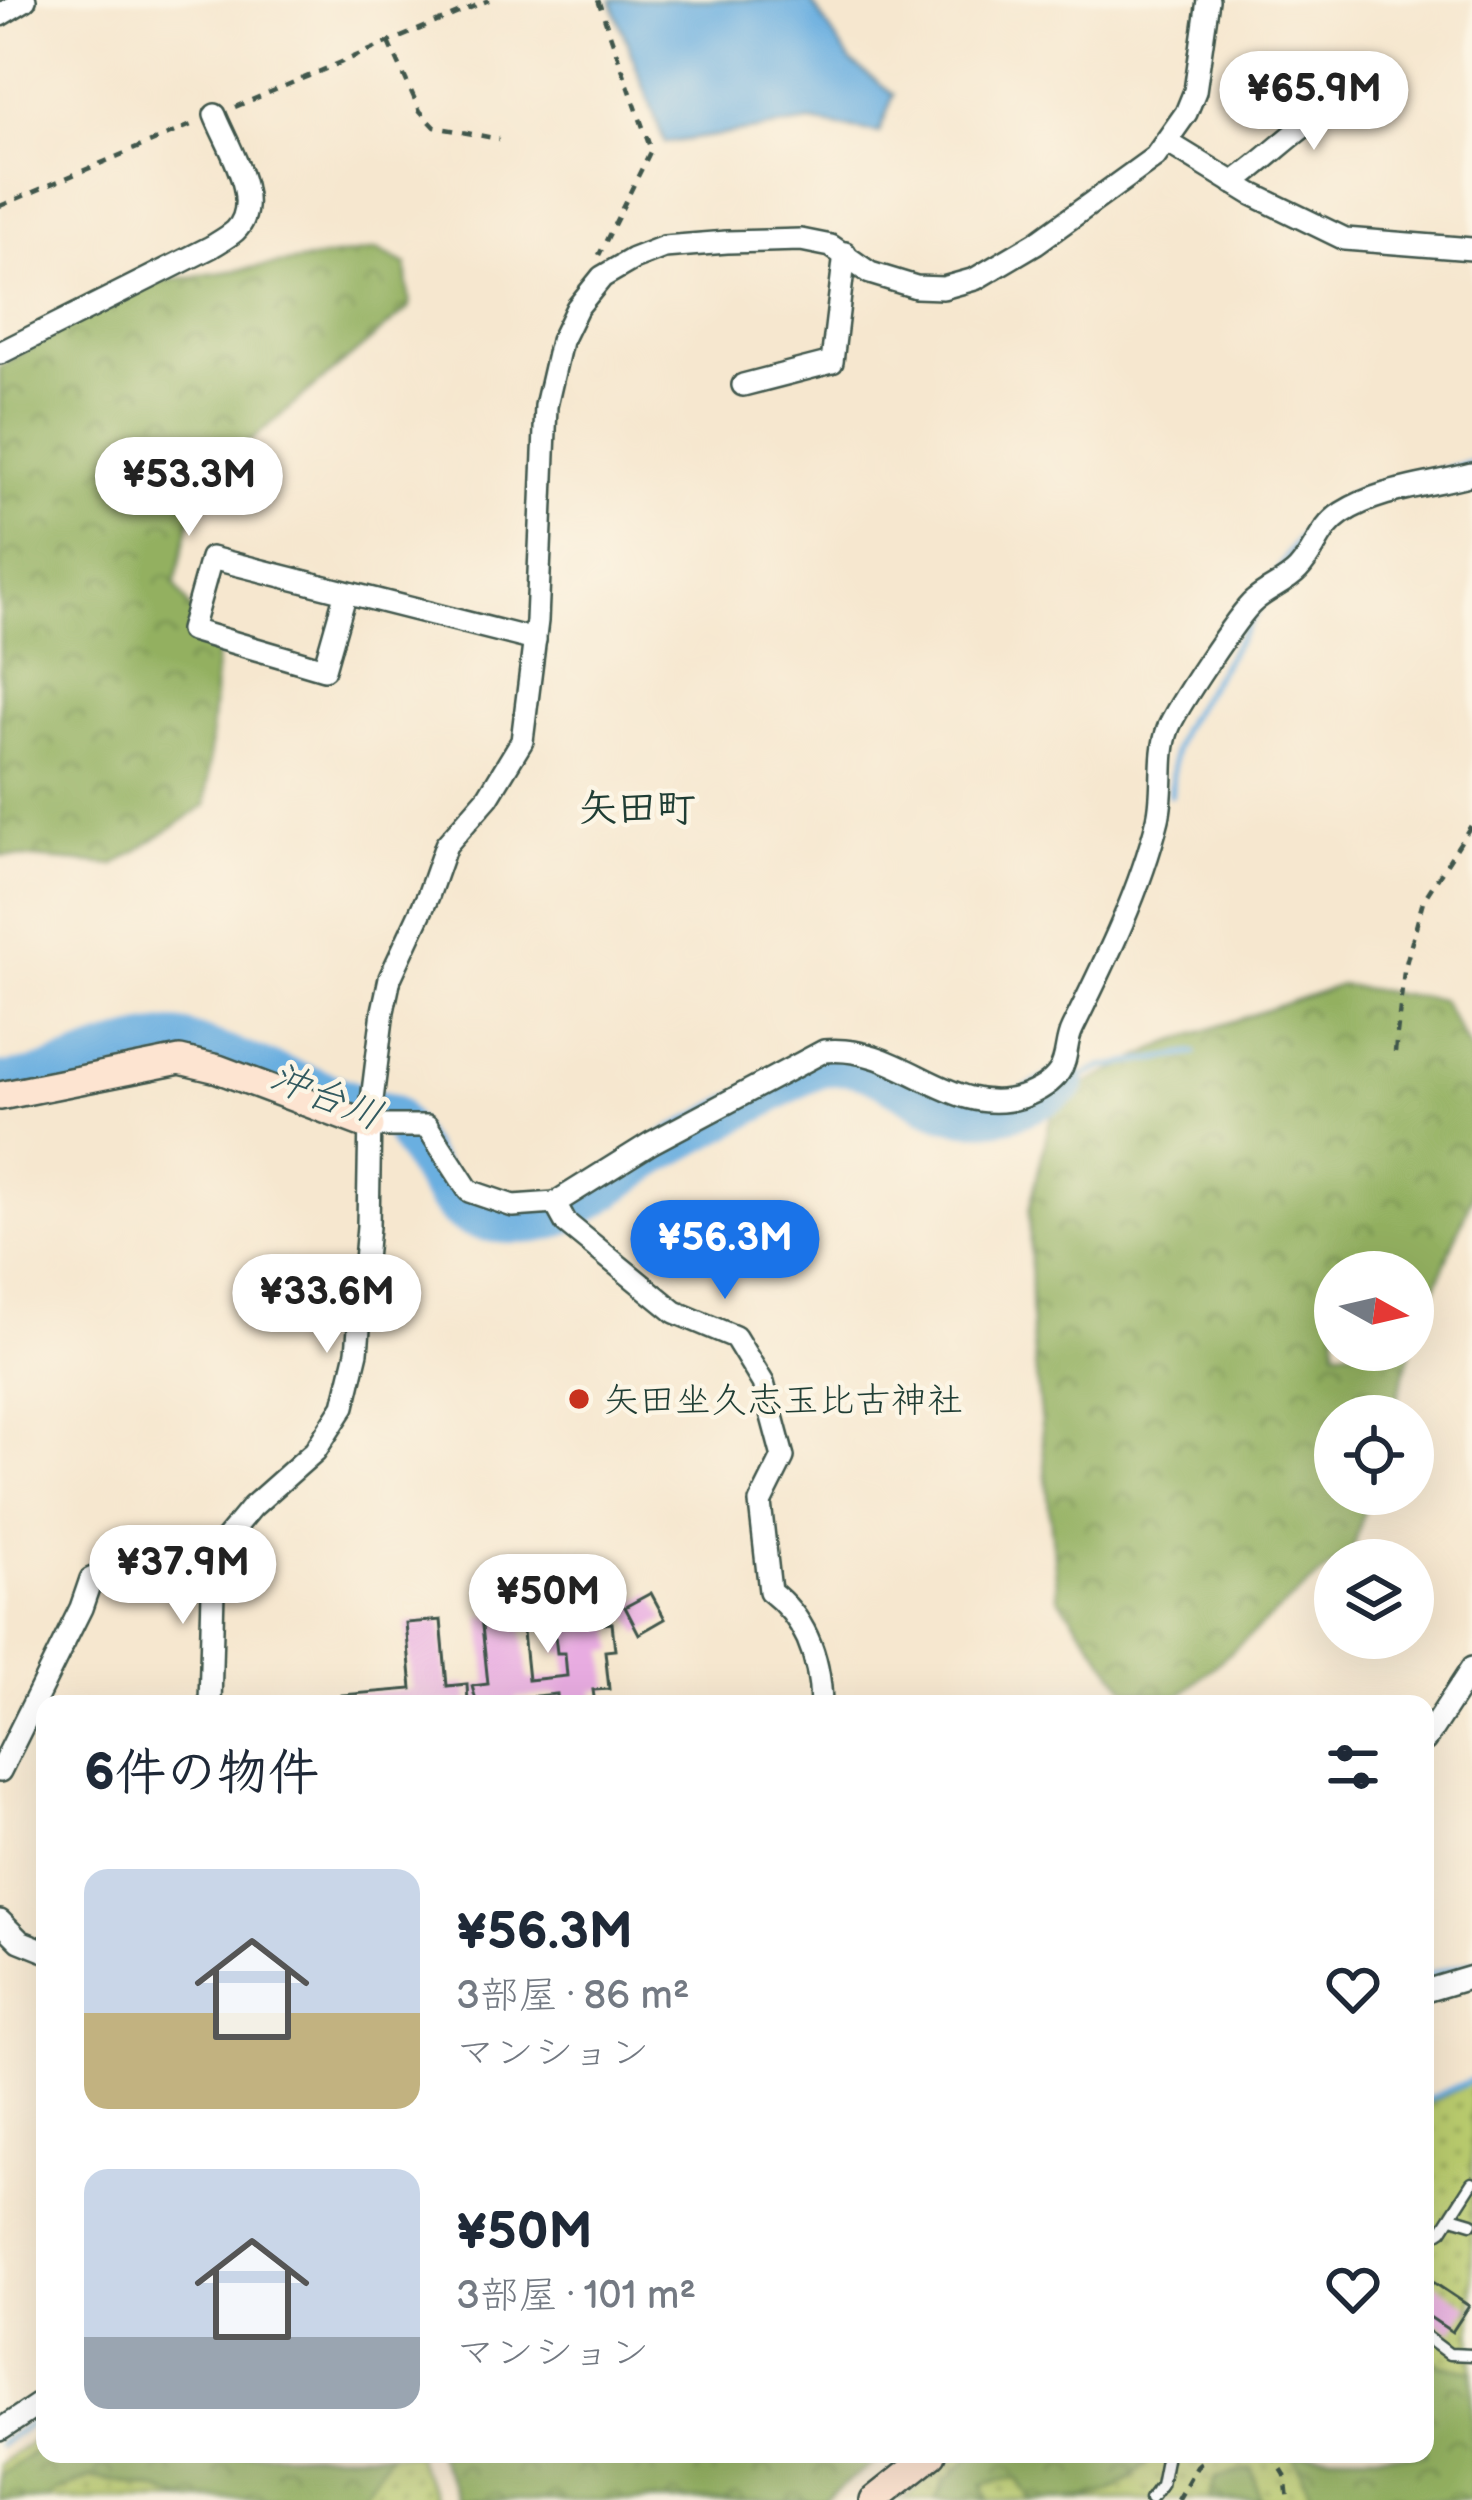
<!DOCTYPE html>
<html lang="ja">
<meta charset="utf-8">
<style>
body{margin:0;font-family:"Balsamiq Sans","Klee One",sans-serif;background:#f6f6f7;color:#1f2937;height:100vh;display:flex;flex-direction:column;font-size:45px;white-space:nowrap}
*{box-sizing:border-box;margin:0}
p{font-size:39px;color:#747a83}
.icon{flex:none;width:66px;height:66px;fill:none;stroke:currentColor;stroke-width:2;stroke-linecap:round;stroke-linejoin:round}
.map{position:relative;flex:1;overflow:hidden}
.drawer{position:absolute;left:36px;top:1695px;width:1398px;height:768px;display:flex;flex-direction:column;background:#fff;border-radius:24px;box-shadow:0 12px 48px #0002}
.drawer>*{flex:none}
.needle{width:78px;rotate:98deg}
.tools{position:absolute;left:1314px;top:1251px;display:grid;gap:24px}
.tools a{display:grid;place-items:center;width:120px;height:120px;border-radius:50%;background:#fff;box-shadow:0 12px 48px #0002;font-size:60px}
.price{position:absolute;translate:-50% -102px;padding:0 27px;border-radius:42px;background:#fff;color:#222;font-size:39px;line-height:78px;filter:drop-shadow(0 3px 6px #0008)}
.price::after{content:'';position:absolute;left:50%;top:72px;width:36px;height:27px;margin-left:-18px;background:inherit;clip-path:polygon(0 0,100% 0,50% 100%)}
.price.selected{background:#1a73e8;color:#fff}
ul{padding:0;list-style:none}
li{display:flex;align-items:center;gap:36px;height:300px;padding:0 48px}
li span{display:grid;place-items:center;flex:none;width:336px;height:240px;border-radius:24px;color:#555}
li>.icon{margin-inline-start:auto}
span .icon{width:144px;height:144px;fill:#fffc;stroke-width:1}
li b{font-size:51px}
h2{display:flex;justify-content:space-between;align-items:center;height:144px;padding:0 48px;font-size:51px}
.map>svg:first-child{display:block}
</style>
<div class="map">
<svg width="1472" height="2500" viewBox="0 0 1472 2500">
<defs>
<pattern id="grass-dots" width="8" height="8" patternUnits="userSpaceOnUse" patternTransform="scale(3)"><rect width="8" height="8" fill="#bacc6e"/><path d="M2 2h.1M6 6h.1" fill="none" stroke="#97a75b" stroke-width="1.8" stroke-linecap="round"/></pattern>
<pattern id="forest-crowns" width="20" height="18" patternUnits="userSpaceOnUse" patternTransform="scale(3)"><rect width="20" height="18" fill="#93b061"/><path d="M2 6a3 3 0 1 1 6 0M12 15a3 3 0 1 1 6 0" fill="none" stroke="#779051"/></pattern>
</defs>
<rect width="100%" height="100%" fill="#fcf5e5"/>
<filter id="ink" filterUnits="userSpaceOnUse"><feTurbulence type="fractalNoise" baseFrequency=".00833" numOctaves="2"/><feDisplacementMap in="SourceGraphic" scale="24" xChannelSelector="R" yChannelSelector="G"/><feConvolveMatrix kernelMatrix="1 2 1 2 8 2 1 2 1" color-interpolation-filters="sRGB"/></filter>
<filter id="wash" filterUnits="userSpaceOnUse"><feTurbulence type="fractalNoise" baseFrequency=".004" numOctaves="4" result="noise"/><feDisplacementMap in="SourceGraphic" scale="48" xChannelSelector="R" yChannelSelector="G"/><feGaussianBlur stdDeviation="2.7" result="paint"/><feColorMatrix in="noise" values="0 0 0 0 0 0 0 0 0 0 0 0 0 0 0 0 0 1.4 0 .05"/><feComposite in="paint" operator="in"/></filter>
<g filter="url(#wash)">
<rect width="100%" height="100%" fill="#f6e7cf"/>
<g fill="url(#grass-dots)" stroke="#6c8451" stroke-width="3">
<polygon points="1472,2082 1472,2500 901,2500 961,2454 1425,2454 1425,2106"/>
<polygon points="45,2432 45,2454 417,2454 418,2462 441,2500 0,2500 0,2464"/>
</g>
<g fill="url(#forest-crowns)" stroke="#59764a" stroke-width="3">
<polygon points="377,250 406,265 410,307 199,484 175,584 217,652 206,805 115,865 0,855 0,366 141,284"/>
<polygon points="1340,985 1442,1000 1472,1053 1472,1196 1413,1343 1413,1272 1335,1272 1335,1350 1411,1350 1392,1416 1335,1416 1335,1494 1369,1494 1354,1546 1178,1697 1127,1690 1058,1597 1032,1335 1029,1211 1055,1100 1166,1044"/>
<polygon points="1425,2351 1440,2365 1472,2371 1472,2500 1309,2500 1309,2490 1293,2454 1425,2454"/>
<polygon points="45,2444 45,2454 390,2454 359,2500 186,2500 156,2489 92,2477 56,2492 48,2500 0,2500 0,2476"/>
<polygon points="437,2454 886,2454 822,2500 462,2500"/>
<path d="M975 2454H1146L1148 2461C1115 2500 1083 2500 1031 2500L1016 2478 982 2485 987 2500H935L945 2481Z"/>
<polygon points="1252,2469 1261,2500 1210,2500 1215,2478"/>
</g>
<polygon fill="#6aafe0" stroke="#44768a" stroke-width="3" points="611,0 810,0 851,62 894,94 879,133 811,122 665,143"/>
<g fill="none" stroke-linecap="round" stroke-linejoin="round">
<g stroke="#6aafe0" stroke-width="6">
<path d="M1275 577C1323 482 1380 485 1472 463"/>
<polyline points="1171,795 1174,752 1181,729 1258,610"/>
<polyline points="1088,1018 1136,916"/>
<polyline points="1066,1084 1075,1059"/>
<polyline points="1066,1084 1103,1067 1195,1053"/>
<polyline points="1425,1976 1472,1963"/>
<polyline points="1425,2101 1472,2080"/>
<polyline points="0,2444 45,2413"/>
</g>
<path stroke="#6aafe0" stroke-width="39" d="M0 1082C63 1081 122 1034 184 1040L393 1115C411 1137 442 1200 460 1212 479 1226 527 1227 549 1221 590 1208 622 1176 658 1155 692 1135 728 1117 763 1098 784 1087 806 1071 829 1067 870 1060 895 1088 929 1104 979 1127 1024 1113 1066 1084"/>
</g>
<g id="blocks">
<g fill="#e8ace1">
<polygon points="599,1593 602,1624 612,1623 615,1650 605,1651 609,1689 593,1690 595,1704 558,1704 557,1694 516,1698 516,1704 477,1704 472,1686 488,1684 481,1616 521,1613 528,1680 567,1676 565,1653 557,1653 554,1627 565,1626 562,1597"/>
<polygon points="651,1593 665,1619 639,1634 625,1607"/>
<polygon points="441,1620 447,1686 467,1684 468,1703 342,1704 341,1695 412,1689 406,1623"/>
<polygon points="1433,2282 1469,2306 1452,2332 1425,2314 1425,2295"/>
</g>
</g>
</g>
<g filter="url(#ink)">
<use href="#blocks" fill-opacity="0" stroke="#3f564b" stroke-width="3"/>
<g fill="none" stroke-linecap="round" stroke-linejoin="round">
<g stroke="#3f564b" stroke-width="15">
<g id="lane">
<polyline points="1452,2217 1472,2223"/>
<polyline points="1425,2241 1442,2230 1472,2183"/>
<polyline points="1425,2336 1449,2354 1472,2355"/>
<polyline points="1150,2500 1161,2485 1167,2454"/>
</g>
</g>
<g stroke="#3f564b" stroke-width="26">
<g id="street">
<polyline points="0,15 25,0"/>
<polyline points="1167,142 1252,194 1345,239 1472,249"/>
<path d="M1233 183C1283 148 1318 103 1378 87"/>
<path d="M0 353 211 247C219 242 228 237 235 231 265 202 227 146 215 115"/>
<polyline points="743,385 832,362 845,253"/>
<polyline points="346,592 324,669 191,630 211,558 535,640"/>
<path d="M370 1126H427L469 1191 513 1206 555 1203 651 1143 824 1051C901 1043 950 1120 1022 1097 1036 1092 1051 1084 1059 1072 1068 1059 1065 1043 1072 1029 1105 962 1140 892 1158 819 1165 790 1158 756 1168 729 1175 710 1239 613 1254 601 1267 589 1286 583 1298 570 1316 551 1319 528 1342 513 1382 488 1428 486 1472 474"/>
<path d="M555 1203 566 1223 675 1312 735 1337 763 1383 783 1457 760 1503 770 1591C807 1619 820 1659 821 1704"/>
<polyline points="210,1704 214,1553 252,1507 315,1451 344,1406 357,1352 368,1226 370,1116 383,1011 390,978 428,896 446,845 488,797 522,741 537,621 546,406 561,341 577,308 602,277 633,259 664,247 727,242 801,240 831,246 870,273 916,287 943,288 975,279 1036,243 1155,157 1186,113 1195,91 1208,0"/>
<polyline points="1425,1740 1472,1668"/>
<polyline points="0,1771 81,1608 91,1579 152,1551 214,1553"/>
<polyline points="0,1921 20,1941 45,1951"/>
<polyline points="1425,1991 1472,1977"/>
<polyline points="0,2430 45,2400"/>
</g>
</g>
<g stroke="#3f564b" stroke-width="32">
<g id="secondary">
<polyline points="0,1096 180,1060 218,1069 370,1126"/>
<polyline points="874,2500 932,2454"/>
</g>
</g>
<g stroke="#3f564b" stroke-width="4.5" stroke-dasharray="9 9" stroke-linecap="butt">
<polyline points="598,0 651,150 599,255"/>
<polyline points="389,42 420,111 435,127 499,139"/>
<polyline points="235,107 489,0"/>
<polyline points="0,206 196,123"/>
<polyline points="1395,1052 1404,971 1423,901 1472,824"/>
<polyline points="1272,2454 1285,2475 1288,2500"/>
<polyline points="1177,2500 1197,2466 1210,2454"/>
</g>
<use href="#lane" stroke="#fff" stroke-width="10"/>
<use href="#street" stroke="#fff" stroke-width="21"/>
<use href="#secondary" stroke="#fde4d1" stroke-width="27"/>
</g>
</g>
<circle fill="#c8321e" stroke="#fcf5e5" stroke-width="4.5" cx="579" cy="1399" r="12"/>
<g text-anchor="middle" stroke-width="9" stroke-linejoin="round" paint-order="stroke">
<g font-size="36" fill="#1f3d34" stroke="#fcf5e5" text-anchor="start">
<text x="603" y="1412">矢田坐久志玉比古神社</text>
</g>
<g font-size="39" font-weight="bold" fill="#1f3d34" stroke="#fcf5e5">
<text x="637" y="821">矢田町</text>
</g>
<g font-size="39" font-style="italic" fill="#325a5f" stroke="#fcf5e5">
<text transform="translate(327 1095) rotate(22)" y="14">沖台川</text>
</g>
</g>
</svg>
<div class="tools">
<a><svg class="needle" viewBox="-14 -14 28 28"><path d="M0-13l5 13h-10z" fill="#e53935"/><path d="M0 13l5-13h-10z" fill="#747a83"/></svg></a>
<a><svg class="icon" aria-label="locate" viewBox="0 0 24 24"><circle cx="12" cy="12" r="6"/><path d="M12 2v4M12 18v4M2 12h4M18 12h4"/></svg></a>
<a><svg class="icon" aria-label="layers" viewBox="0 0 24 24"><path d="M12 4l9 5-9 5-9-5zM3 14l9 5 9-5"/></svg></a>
</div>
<b class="price" style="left:1314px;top:153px">¥65.9M</b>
<b class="price" style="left:189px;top:539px">¥53.3M</b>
<b class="price selected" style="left:725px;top:1302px">¥56.3M</b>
<b class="price" style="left:327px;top:1356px">¥33.6M</b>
<b class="price" style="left:183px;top:1627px">¥37.9M</b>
<b class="price" style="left:548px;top:1656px">¥50M</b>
<section class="drawer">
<h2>6件の物件<svg class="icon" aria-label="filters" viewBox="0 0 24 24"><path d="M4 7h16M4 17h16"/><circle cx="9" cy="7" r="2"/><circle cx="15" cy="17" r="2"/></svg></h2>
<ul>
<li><span style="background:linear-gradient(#c9d6e8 60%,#c2b280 0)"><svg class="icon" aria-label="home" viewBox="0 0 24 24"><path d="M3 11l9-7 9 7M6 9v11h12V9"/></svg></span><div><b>¥56.3M</b><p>3部屋 · 86 m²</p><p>マンション</p></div><svg class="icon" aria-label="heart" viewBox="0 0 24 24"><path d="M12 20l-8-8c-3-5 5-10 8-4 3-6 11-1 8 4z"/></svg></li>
<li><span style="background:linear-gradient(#c9d6e8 70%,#9aa5b1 0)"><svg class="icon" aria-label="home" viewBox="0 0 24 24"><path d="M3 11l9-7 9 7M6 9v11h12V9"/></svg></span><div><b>¥50M</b><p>3部屋 · 101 m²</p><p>マンション</p></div><svg class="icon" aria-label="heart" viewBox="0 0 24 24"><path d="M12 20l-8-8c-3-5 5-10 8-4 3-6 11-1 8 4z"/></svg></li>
</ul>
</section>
</div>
